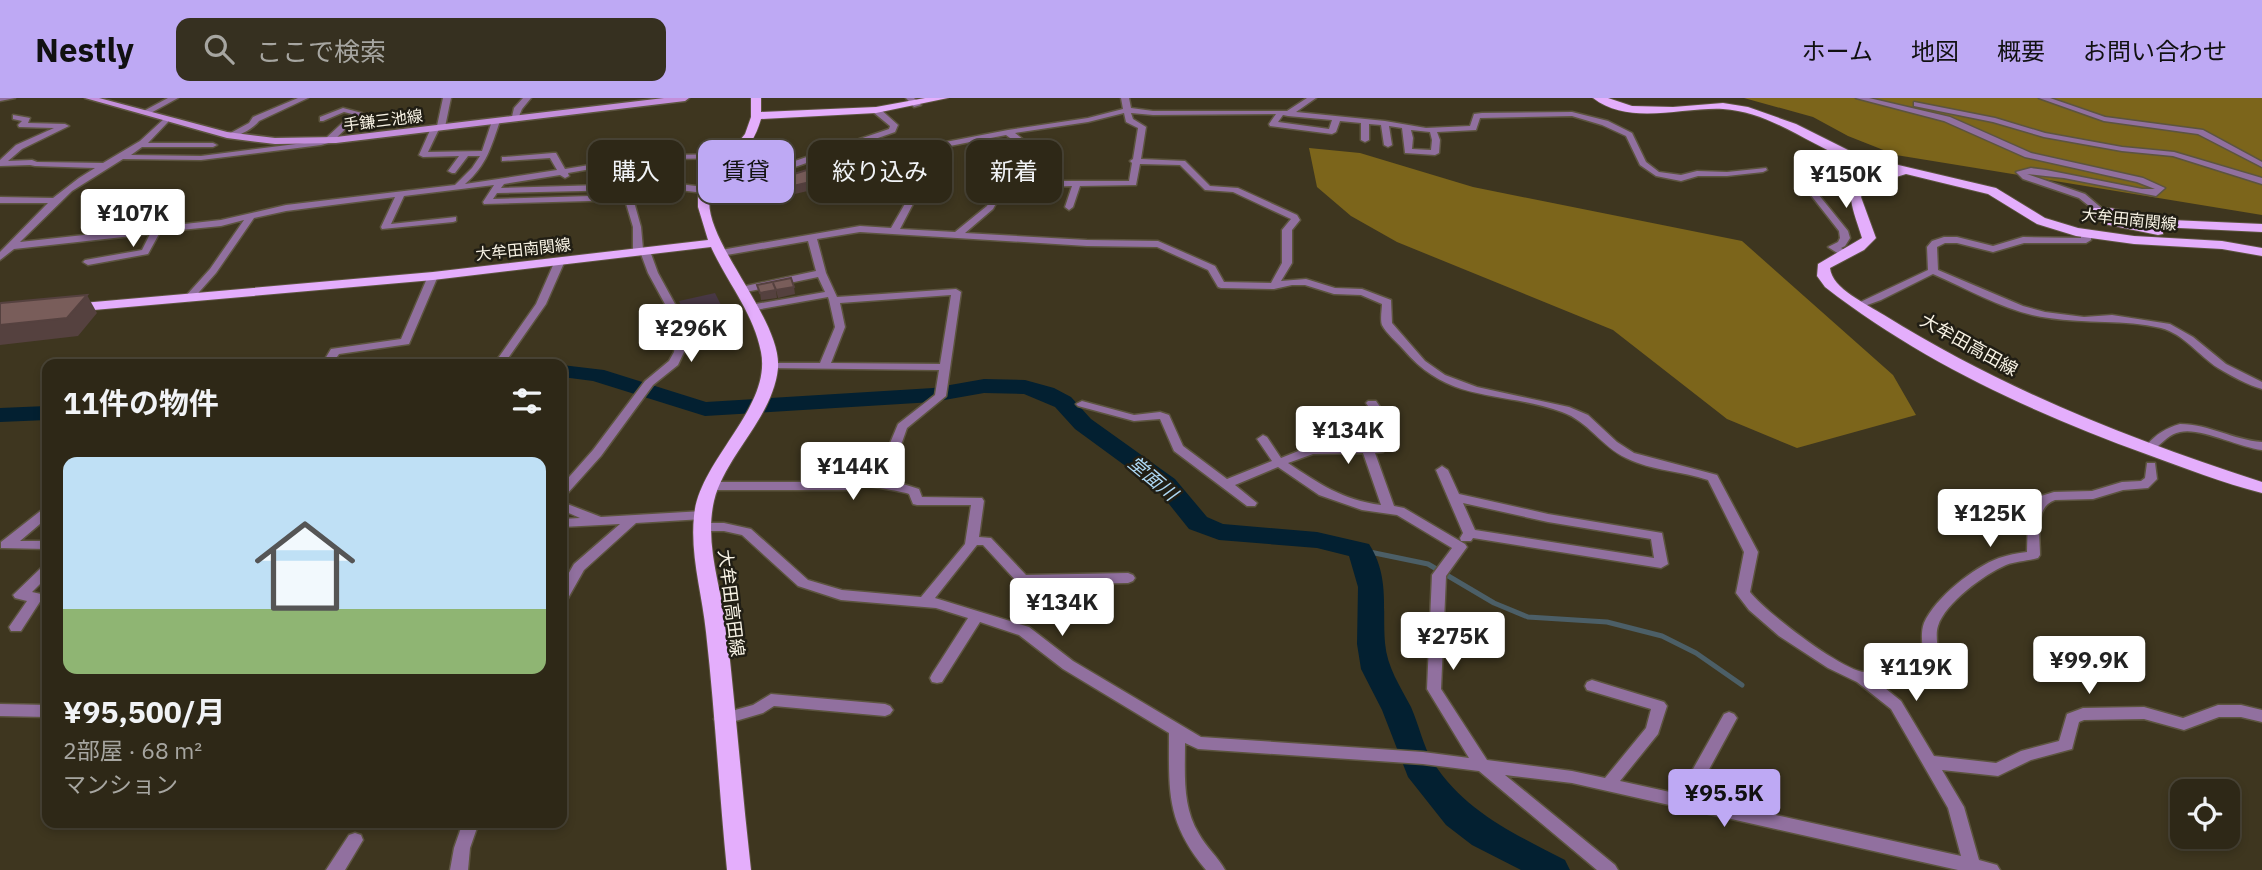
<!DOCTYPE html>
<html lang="ja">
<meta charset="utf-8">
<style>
body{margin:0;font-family:"IBM Plex Sans","Noto Sans JP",sans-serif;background:#363020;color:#f1f3f6;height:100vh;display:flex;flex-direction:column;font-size:26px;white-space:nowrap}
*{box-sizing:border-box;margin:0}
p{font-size:23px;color:#a7a6a1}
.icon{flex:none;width:38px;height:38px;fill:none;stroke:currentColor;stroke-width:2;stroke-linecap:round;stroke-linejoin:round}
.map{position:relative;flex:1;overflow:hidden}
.drawer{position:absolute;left:42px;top:261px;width:525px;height:469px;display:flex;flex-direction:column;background:#2e2817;border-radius:14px;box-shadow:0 4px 10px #0003,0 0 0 2px #494436}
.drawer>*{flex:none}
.hud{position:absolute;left:588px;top:42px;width:665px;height:63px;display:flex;gap:14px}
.fabs{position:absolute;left:2170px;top:681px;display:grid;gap:14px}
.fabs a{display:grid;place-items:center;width:70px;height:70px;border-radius:14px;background:#2e2817;box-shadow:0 4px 10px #0003,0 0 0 2px #494436;font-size:35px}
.price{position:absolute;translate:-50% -60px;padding:0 16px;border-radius:7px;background:#fff;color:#222;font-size:23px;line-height:46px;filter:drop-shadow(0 2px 4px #0008)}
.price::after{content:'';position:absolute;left:50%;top:42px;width:21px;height:16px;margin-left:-10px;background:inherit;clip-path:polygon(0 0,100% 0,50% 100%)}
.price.active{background:#bea9f4;color:#111}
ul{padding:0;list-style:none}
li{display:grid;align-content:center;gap:14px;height:371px;padding:0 21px}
li span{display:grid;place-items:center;height:217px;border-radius:14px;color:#555}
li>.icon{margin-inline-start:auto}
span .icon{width:126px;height:126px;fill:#fffc;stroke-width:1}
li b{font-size:30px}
h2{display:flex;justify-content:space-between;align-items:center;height:84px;padding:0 21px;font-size:30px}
.tag{padding:0 24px;border-radius:14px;background:#2e2817;box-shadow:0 4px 10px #0003,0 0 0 2px #494436;font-size:24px;line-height:63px}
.tag.active{background:#bea9f4;color:#111}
header{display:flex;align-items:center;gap:42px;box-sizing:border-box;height:98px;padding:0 35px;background:#bea9f4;color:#111}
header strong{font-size:33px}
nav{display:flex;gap:38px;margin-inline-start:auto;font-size:24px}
.search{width:490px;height:63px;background:#363020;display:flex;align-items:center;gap:18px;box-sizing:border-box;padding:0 24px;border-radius:14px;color:#a7a6a1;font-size:26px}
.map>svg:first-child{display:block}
</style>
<header>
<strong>Nestly</strong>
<div class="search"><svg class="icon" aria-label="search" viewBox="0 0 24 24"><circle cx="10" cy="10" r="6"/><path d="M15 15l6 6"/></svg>ここで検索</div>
<nav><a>ホーム</a><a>地図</a><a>概要</a><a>お問い合わせ</a></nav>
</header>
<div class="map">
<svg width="2262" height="772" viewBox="0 0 2262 772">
<rect width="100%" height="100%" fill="#3e361f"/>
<polygon fill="#483845" points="715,195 721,207 685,216 679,203"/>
<g fill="#7c651b">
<polygon points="1744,0 2262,0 2262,117 1896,57 1848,38 1813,19"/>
<polygon points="1309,50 1360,55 1473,89 1742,143 1893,277 1916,317 1797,350 1727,321 1613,232 1397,144 1351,118 1317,89"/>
</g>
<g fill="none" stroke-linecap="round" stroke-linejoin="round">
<polyline stroke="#4c5f67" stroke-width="5" points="1360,452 1428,466 1494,505 1528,519 1607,524 1662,538 1696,555 1742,587"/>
<g fill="#032031" fill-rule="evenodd">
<path d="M562 267 604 272 706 304 933 290 984 281 1025 282 1054 290 1071 299 1091 321 1175 381 1207 419 1223 426 1317 434 1369 446C1390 479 1382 509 1385 545 1387 569 1400 588 1411 609 1419 627 1423 648 1433 664 1465 714 1515 736 1565 762L1570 772H1521L1472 747 1446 727 1408 679 1382 612 1361 571 1357 546 1358 489 1349 458 1317 450 1219 442 1189 431 1157 391 1075 331 1055 309 1024 296 984 295 933 304 705 318 593 283 562 279Z"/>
<polygon points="47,308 47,322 0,324 0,310"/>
</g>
<g stroke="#5c543f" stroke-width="3">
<g id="minor">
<polygon points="0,0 15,0 0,3"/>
<polygon points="168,0 178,0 147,17 140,15"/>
<path d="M298 0H308L259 23C253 31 234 42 225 38L249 25 253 19Z"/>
<path d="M443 0H451L445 29 439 31 428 54 482 53 492 23 496 21 500 23C491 49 487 67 465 86L557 72 550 60 502 63V59H505L553 55H556L565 71 626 61 668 57 737 56 741 58 737 60 668 61 626 65 568 75 569 78 565 80 560 77 504 86 501 90 671 85 704 89 754 82 789 65 889 31 890 28 873 14V10H879L898 27 895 34 795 69 756 87 704 95 671 91H633L631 93 641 129 643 151 650 153 658 175 687 228 684 254 678 267 653 287 601 358 566 397 562 398V387L593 352 645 283 669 263 674 254 677 228 648 175 641 156 638 157 633 154V129L625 102 484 106 483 104 494 87 404 98 391 126 456 119V123L453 124 382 131 381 129 395 99 286 113 254 120 216 175 192 202 189 203 184 200 210 171 244 122 221 128 160 134 148 156 88 167 83 164 85 162 142 152 150 136 14 151 0 162V154L48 105H0V99L53 100 79 80 95 70 35 68 30 67 0 68V62L16 47 54 30 19 29 18 27 22 23 13 21V17L30 20 28 25 65 26 69 28 22 51 8 63 32 62 37 64 103 65 140 43 165 20H168V24L148 45H213L217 47 213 49H142L131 57 201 58 320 43 326 40 352 16 344 14 323 23H320V19L343 10 362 15 332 44 321 47 201 62 123 61 72 93 20 144 221 122 286 107 455 87 472 70 480 58H468L455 75H452L448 73 459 58 423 59 419 57 431 30 437 28ZM624 92V97L493 101 497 95Z"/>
<polygon points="523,0 531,0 522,11 517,23 511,23 514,10"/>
<polygon points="906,0 914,0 921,7 914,9"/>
<path d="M1121 0H1129L1131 10 1153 13H1287L1307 0H1316L1296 14 1385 23 1426 30 1470 28 1474 16 1482 15 1572 14 1608 23 1632 35 1646 64 1659 74 1681 77 1697 73 1727 74 1766 70 1767 72 1763 74 1727 78H1698L1681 83 1656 78 1640 67 1626 38 1602 27 1572 18 1480 20 1476 32 1437 34 1440 42 1439 55 1435 57 1405 55 1402 30 1389 28 1392 47 1388 49 1384 47 1381 27 1369 26V42L1365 44 1361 42V25L1340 23 1336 34 1332 36 1270 28 1269 26 1276 16 1153 17 1131 15 1133 21 1146 29 1141 61 1185 63 1210 88 1238 90 1297 117 1300 122 1292 132V165L1281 183 1306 181 1335 190 1362 191 1391 202 1392 225 1425 263 1445 277 1477 289 1569 309 1588 317 1617 344 1634 355 1717 377 1758 454 1750 494C1764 513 1844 574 1865 574 1878 573 1912 564 1923 558 1923 547 1920 536 1924 525 1935 500 1974 469 1999 460 2008 457 2017 455 2027 454L2028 416 2041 398 2054 394 2092 393 2122 384 2141 383 2145 380 2147 365H2155L2157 381 2148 390 2123 392 2093 401 2055 402C2034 409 2040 439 2040 457L2038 460C2027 463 2016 463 2006 467 1985 476 1945 505 1938 528 1934 540 1941 553 1935 565L1919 572 1875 582 1901 603 1934 658 1996 665 2021 653 2059 643 2067 616 2083 610 2144 609 2183 620 2218 607H2241L2262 612V624L2241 619H2219L2184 632 2144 621 2084 622 2079 624 2072 651 2031 662 1998 678 1942 672 1964 709 1979 762 1997 767 2000 772H1958L1572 685 1505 677 1615 767 1618 772H1597L1479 673 1423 666 1198 651 1185 645C1185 675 1182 709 1199 736 1206 749 1218 759 1225 772H1206C1166 724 1169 694 1169 635L1063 571 1019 537 980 524 942 584 937 585 932 584 930 580 932 576 968 520 936 510 841 502 798 488 742 437 724 433H705L699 429 705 425H724L751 431 808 482 842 492 921 499 965 446 971 407H917L913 406 909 396C905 394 870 388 866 388 862 388 858 391 854 392H712L706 388 712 384H853L865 380 888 350 898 326 935 297 939 272 767 270 766 268 771 265H820L835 229 829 202 828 199 750 213 745 210 750 207 825 194 818 179 741 195 736 192 741 189 816 173 808 143 721 158 716 155 721 152 860 128 891 130 906 104 913 82 878 75 874 73 909 51 1008 32 1088 20 1123 11ZM1124 15 1126 24 1138 30 1133 61 1130 63 1132 65 1129 83H1055L1034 50 1015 35 1088 24ZM1283 17 1288 18 1332 22 1329 31 1278 24ZM1411 32 1430 34 1432 42 1431 52 1412 51 1413 40ZM1006 37 1028 53 1046 84 998 86 987 108 955 134 900 131 914 104 922 80 918 77 886 72 914 55ZM1140 66 1180 67 1205 92 1233 94 1291 121 1282 132V165L1271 185 1224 184 1215 168 1158 143 1087 142 965 135 993 111 1004 90 1072 88 1065 109 1069 112 1073 109 1080 88 1136 87ZM860 134 1087 148 1157 149 1208 172 1218 189 1221 190 1274 191 1292 187H1305L1334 196 1361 197 1382 206C1382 211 1380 221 1382 227 1386 235 1397 244 1403 251 1450 307 1502 292 1562 314 1588 323 1602 349 1626 360 1652 373 1682 373 1708 382L1744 454 1736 495 1749 512 1779 538 1828 570 1857 584 1891 611 1948 710 1961 758 1694 699 1737 620 1734 616 1729 614 1724 616 1679 696 1620 683 1658 636 1667 608 1664 604 1592 582 1587 584 1585 588 1587 592 1651 611 1646 630 1605 680 1572 673 1487 662 1441 591 1446 478 1467 449 1465 446 1404 410 1394 408 1375 355 1383 354 1385 351 1377 332 1389 322 1376 303H1368L1366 305 1377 321 1365 331 1372 348H1311L1281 360 1267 339 1263 337 1257 341 1272 363 1227 381 1183 348 1169 317 1160 314 1134 317 1082 303 1076 306 1078 308 1134 323 1160 321 1174 353 1247 408H1255L1257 405 1235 387 1278 369 1319 397 1362 412 1397 417 1452 450 1432 477 1427 591 1469 660 1423 654 1201 639 1073 563 1029 529 935 500 977 447H983L1018 485 1023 487 1128 485 1133 483 1135 480 1133 477 1128 475 1026 477 991 440 979 439 984 403 982 400 922 399 919 391 903 386 876 382 900 350 907 330 946 298 961 194 956 191 837 199 826 175 817 141ZM951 197 940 266 831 265 845 229 840 205ZM1363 355 1381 407C1342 402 1320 386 1288 365L1313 356Z"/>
<polygon points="1856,0 1869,0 1950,19 2031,55 2143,80 2165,90 2156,98 2064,80 2027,76 2085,96 2105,113 2098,115 2079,100 2023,81 2016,74 2031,70 2046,72 2142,91 2155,91 2137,84 2025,59 1944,23"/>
<polygon points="2039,0 2050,0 2105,19 2203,32 2262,64 2262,69 2198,36 2104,23"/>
<polygon points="1914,4 1995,20 2045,35 2122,49 2174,54 2262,80 2262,86 2173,58 2122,53 2044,39 1993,24 1914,8"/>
<polygon points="1811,74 1818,76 1818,96 1848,133 1850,140 1845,148 1841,150 1848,154 1848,158 1842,158 1828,149 1838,144 1840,140 1839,133 1810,96"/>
<path d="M2086 133 2091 136V142L2086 145H2024L1993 154 1957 145H1945L1937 149 1938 172 2023 208 2045 214 2084 219 2112 217 2170 226 2193 239 2226 266 2262 284V291C2248 287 2231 278 2218 270 2199 258 2184 236 2161 230 2124 221 2086 226 2049 220 2008 215 1970 192 1933 176L1881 202 1859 210 1854 207 1928 172 1927 149 1932 143 1944 139H1957L1993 148 2023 139 2081 140V136Z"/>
<polygon points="559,162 564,165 546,206 504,266 494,266 536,206 554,165"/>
<polygon points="433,175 438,178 409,246 339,256 332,266 322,266 331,251 401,241 428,178"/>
<path d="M2180 326C2209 326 2233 342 2262 344V352C2238 349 2200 329 2180 334 2170 336 2164 343 2157 349H2149L2147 347C2156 336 2166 330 2180 326Z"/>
<path d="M1442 368 1448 372 1459 396 1548 416 1662 435 1668 466 1661 470 1473 440 1471 443H1461L1460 440 1463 435 1436 372ZM1463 405 1548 424 1651 441 1654 460 1475 432Z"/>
<polygon points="562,404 601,419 703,413 709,417 703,421 636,425 584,472 567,502 562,504 562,487 574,466 620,426 562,429 562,421 580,420 562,412"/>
<polygon points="47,410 47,420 20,443 47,443 47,451 1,450 1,444 43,411"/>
<polygon points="47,468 47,479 32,494 41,496 43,499 21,533 11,533 9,529 27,503 15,500 13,497 42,469"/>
<polygon points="771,596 885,606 890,608 893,612 890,616 885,618 774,608 763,615 722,627 717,625 714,621 717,617 753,607"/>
<polygon points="0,606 47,607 47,619 0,618"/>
<polygon points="463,724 479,724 470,750 468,772 450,772 454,750"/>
<polygon points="355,735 361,737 363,742 345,772 326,772 349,737"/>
</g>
</g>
<g stroke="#5c543f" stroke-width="3">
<polygon id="secondary" points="85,0 99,0 227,34 275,40 336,39 664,0 689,0 685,3 336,45 275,46 227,40"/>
</g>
<g stroke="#5c543f" stroke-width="2">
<g id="primary">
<path d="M751 0H761V14L876 9 925 0H948L876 15 761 21C756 39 747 52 734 66 727 74 714 83 711 94 696 135 782 219 778 270 773 320 726 356 714 403 704 447 722 491 727 535 736 614 742 693 751 772H727C719 693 715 613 706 534 702 495 690 458 694 418 699 362 772 310 761 254 754 216 727 184 711 149L433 182 71 214 64 210 71 206 433 174 708 142 698 109V94L745 36 751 19Z"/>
<path d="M1593 0H1608L1632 8 1673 9 1723 5 1748 9 1796 26 1860 58 1996 90 2045 120 2078 130 2134 138 2222 143 2262 150V158L2222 151 2134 146 2076 138 2037 126 1988 96 1906 76 1877 85 1863 94 1861 99 1876 140 1864 152 1830 170C1832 191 1867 206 1884 217 2003 291 2129 341 2262 384V395C2223 385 2184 370 2146 356 2033 315 1920 263 1825 189L1817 178 1818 166 1862 140C1847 93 1840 87 1893 73 1880 70 1865 68 1852 63 1809 47 1771 14 1723 11 1682 9 1629 28 1593 0Z"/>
<polygon points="2094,110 2110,110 2171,122 2262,126 2262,134 2159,129 2108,118 2163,130 2163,136 2158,137 2104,126 2088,114"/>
</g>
</g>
<use href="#minor" fill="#91709f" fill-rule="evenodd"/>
<use href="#secondary" fill="#c48fdb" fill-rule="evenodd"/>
<use href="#primary" fill="#e4aefc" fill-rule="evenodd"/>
</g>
<g fill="#55413f">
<polygon points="828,80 829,88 782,99 780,91"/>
<polygon points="794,189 795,196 778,200 776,192"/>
<polygon points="776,192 777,200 761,202 760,195"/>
<polygon points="87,197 97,215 78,238 0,247 0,227"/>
</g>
<g fill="#795d5a" stroke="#55413f" stroke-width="2">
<polygon points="813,70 828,80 780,91 778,81"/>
<polygon points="791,180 794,189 776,192 773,185 776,192 760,195 757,187"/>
<polygon points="87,197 67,220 0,227 0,206 1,205"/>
</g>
<g text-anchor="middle" stroke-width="5" stroke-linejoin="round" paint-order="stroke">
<g font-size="16" fill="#f8f3e5" stroke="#211e14">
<text transform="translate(383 22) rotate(-7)" y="6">手鎌三池線</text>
<text transform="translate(2129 121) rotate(6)" y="6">大牟田南関線</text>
<text transform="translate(523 151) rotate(-6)" y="6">大牟田南関線</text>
</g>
<g font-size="18" fill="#f8f3e5" stroke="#211e14">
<text transform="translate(1969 247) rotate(29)" y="6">大牟田高田線</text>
<text transform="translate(731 505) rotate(83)" y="6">大牟田高田線</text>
</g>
<g font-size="19" font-style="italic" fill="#add7f3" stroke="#211e14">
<text transform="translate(1153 380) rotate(40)" y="7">堂面川</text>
</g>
</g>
</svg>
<div class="fabs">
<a><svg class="icon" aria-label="locate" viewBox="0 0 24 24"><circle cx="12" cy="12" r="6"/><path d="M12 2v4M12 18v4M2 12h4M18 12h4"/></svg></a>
</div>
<b class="price" style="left:1846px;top:112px">¥150K</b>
<b class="price" style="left:133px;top:151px">¥107K</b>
<b class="price" style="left:691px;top:266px">¥296K</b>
<b class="price" style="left:1348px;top:368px">¥134K</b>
<b class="price" style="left:853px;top:404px">¥144K</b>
<b class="price" style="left:1990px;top:451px">¥125K</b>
<b class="price" style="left:1062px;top:540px">¥134K</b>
<b class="price" style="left:1453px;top:574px">¥275K</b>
<b class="price" style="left:2089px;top:598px">¥99.9K</b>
<b class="price" style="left:1916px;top:605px">¥119K</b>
<b class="price active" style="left:1724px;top:731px">¥95.5K</b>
<div class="hud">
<a class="tag">購入</a>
<a class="tag active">賃貸</a>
<a class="tag">絞り込み</a>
<a class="tag">新着</a>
</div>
<section class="drawer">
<h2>11件の物件<svg class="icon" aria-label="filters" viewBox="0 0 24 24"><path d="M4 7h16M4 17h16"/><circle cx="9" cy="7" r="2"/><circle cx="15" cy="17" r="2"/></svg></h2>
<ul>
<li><span style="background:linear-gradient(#bfe0f5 70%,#8fb573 0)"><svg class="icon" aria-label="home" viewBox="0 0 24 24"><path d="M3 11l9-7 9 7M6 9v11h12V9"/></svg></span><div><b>¥95,500/月</b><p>2部屋 · 68 m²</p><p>マンション</p></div></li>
</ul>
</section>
</div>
